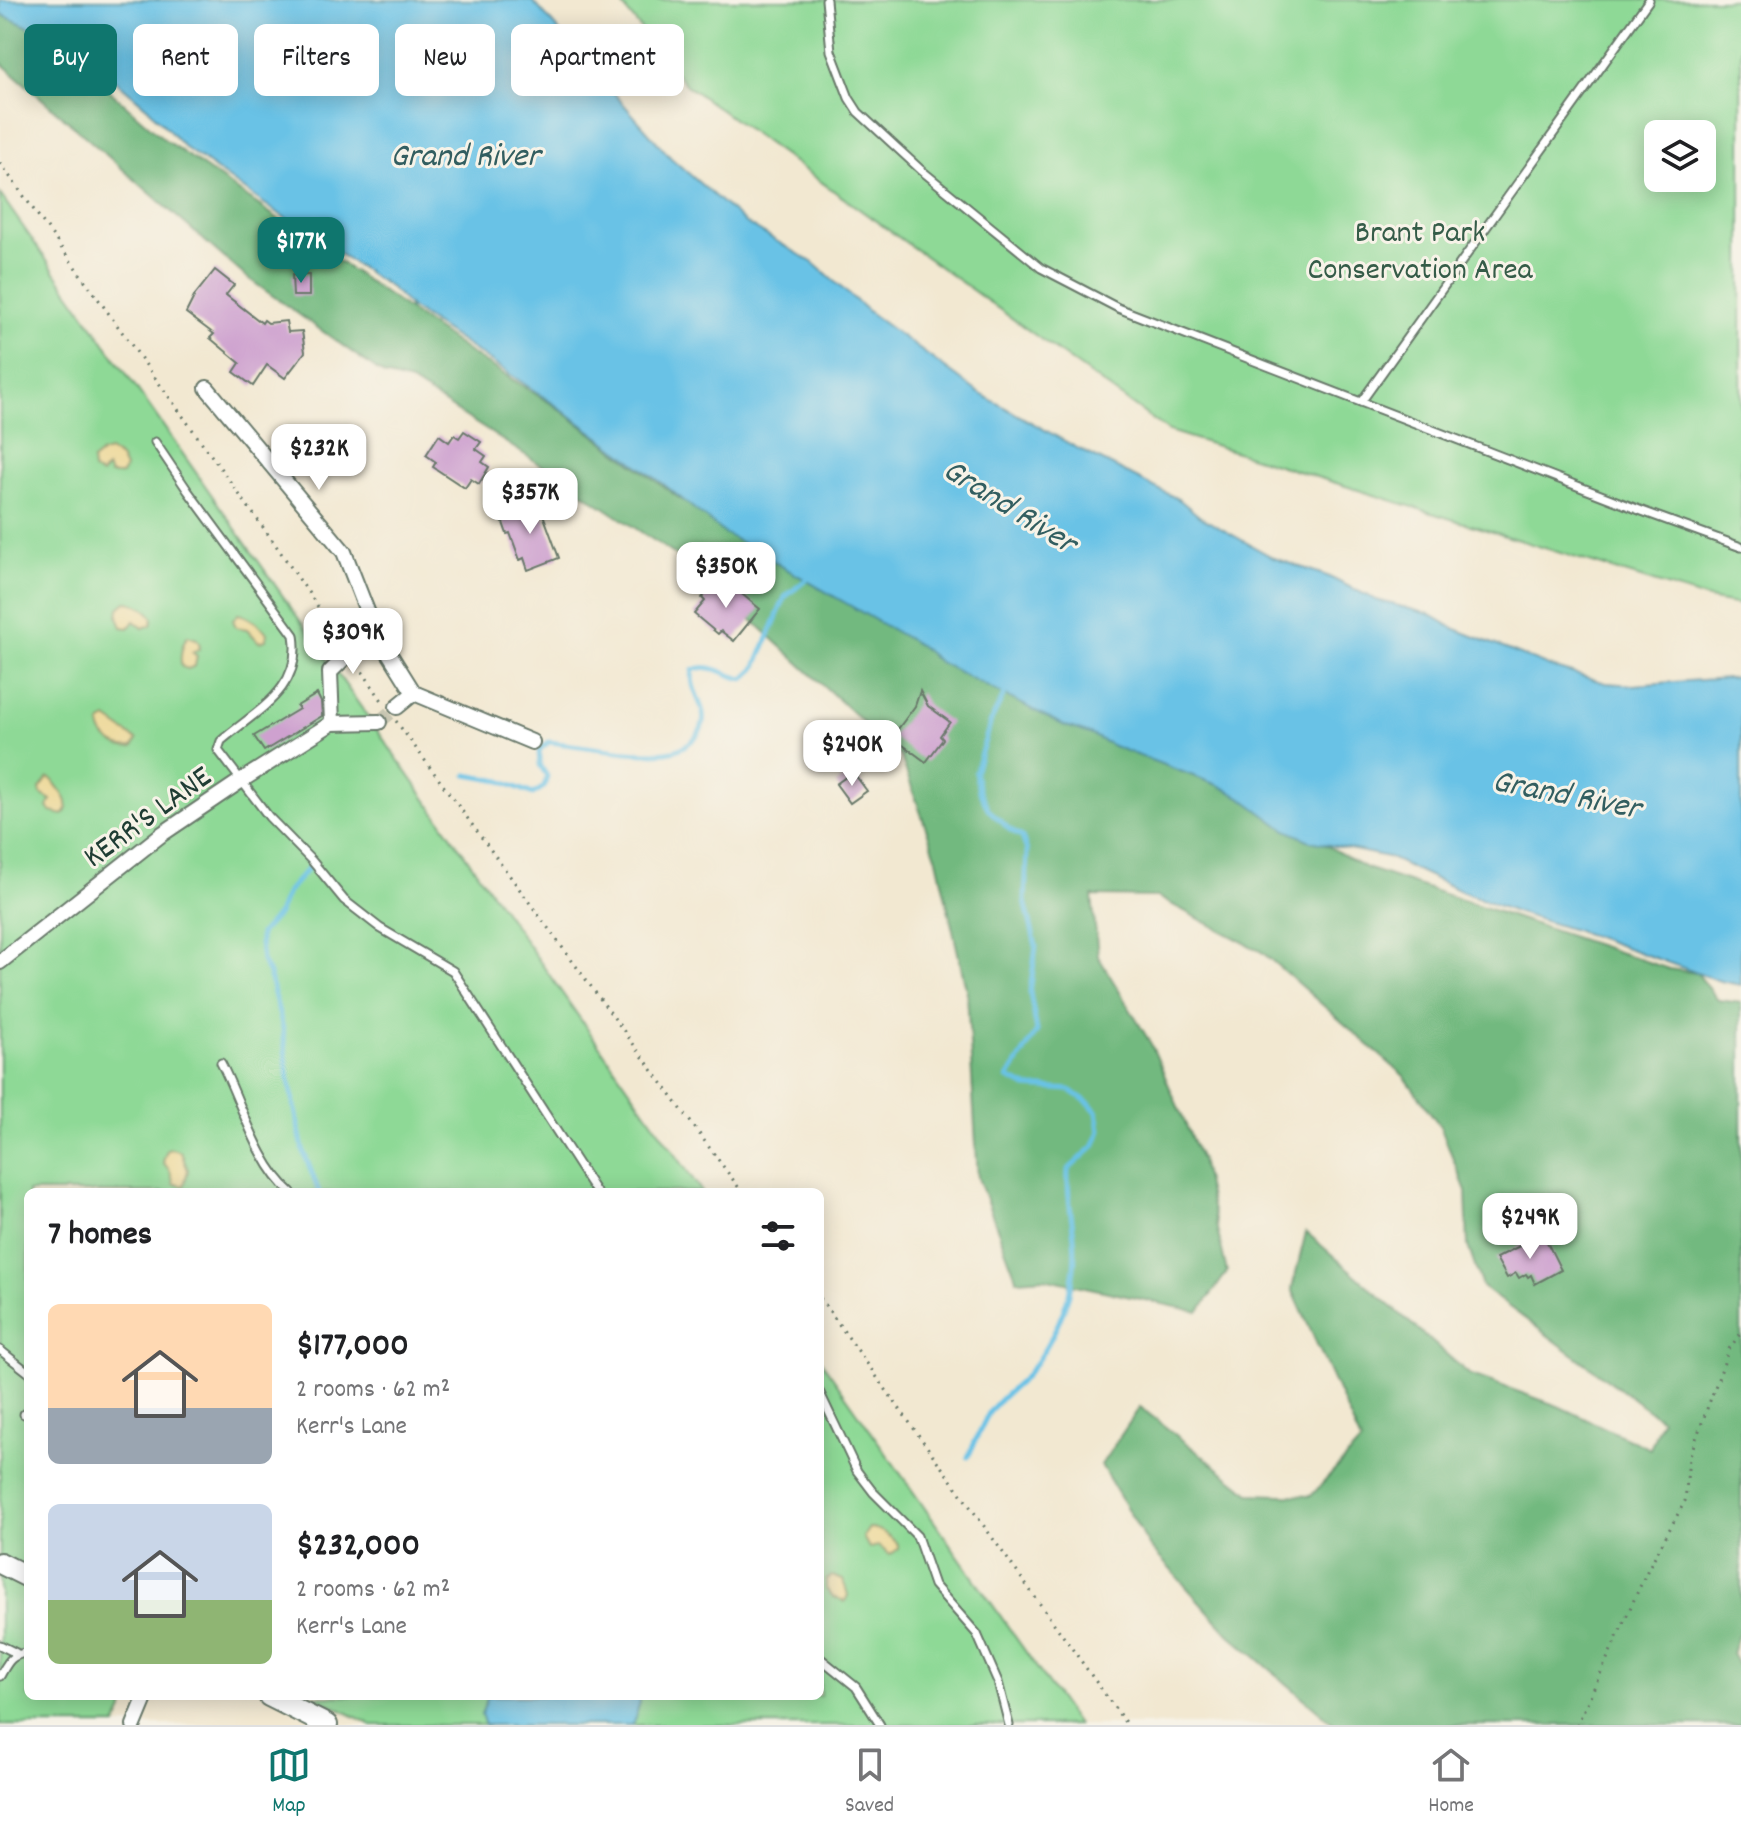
<!DOCTYPE html>
<meta charset="utf-8">
<style>
body{margin:0;font-family:Dekko,sans-serif;background:#f2f2f2;color:#202124;height:100vh;display:flex;flex-direction:column;font-size:30px;white-space:nowrap}
*{box-sizing:border-box;margin:0}
p{font-size:26px;color:#757577}
.icon{flex:none;width:44px;height:44px;fill:none;stroke:currentColor;stroke-width:2;stroke-linecap:round;stroke-linejoin:round}
.map{position:relative;flex:1;overflow:hidden}
.panel{position:absolute;left:24px;top:1188px;width:800px;height:512px;display:flex;flex-direction:column;background:#fff;border-radius:12px;box-shadow:0 4px 20px #0003}
.panel>*{flex:none}
.banner{position:absolute;left:24px;top:24px;width:800px;height:72px;display:flex;gap:16px}
.fabs{position:absolute;left:1644px;top:120px;display:grid;gap:16px}
.fabs a{display:grid;place-items:center;width:72px;height:72px;border-radius:12px;background:#fff;box-shadow:0 4px 20px #0003;font-size:40px}
.price{position:absolute;translate:-50% -68px;padding:0 18px;border-radius:16px;background:#fff;color:#222;font-size:26px;line-height:52px;filter:drop-shadow(0 2px 4px #0008)}
.price::after{content:'';position:absolute;left:50%;top:48px;width:24px;height:18px;margin-left:-12px;background:inherit;clip-path:polygon(0 0,100% 0,50% 100%)}
.price.active{background:#0f766e;color:#fff}
ul{padding:0;list-style:none}
li{display:flex;align-items:center;gap:24px;height:200px;padding:0 24px}
li span{display:grid;place-items:center;flex:none;width:224px;height:160px;border-radius:12px;color:#555}
li>.icon{margin-inline-start:auto}
span .icon{width:96px;height:96px;fill:#fffc;stroke-width:1}
li b{font-size:34px}
h2{display:flex;justify-content:space-between;align-items:center;height:96px;padding:0 24px;font-size:34px}
.tag{padding:0 28px;border-radius:12px;background:#fff;box-shadow:0 4px 20px #0003;font-size:28px;line-height:72px}
.tag.active{background:#0f766e;color:#fff}
.tabs{display:flex;justify-content:space-around;align-items:center;height:112px;border-top:2px solid #e0e0e0;background:#fff;font-size:22px;color:#757577}
.tabs a{display:grid;justify-items:center;gap:4px}
.tabs .active{color:#0f766e}
.map>svg:first-child{display:block}
</style>
<div class="map">
<svg width="1741" height="1725" viewBox="0 0 1741 1725">
<rect width="100%" height="100%" fill="#f7f3e8"/>
<filter id="ink" filterUnits="userSpaceOnUse"><feTurbulence type="fractalNoise" baseFrequency=".0125" numOctaves="2"/><feDisplacementMap in="SourceGraphic" scale="16" xChannelSelector="R" yChannelSelector="G"/><feConvolveMatrix kernelMatrix="1 2 1 2 8 2 1 2 1" color-interpolation-filters="sRGB"/></filter>
<filter id="wash" filterUnits="userSpaceOnUse"><feTurbulence type="fractalNoise" baseFrequency=".006" numOctaves="4" result="noise"/><feDisplacementMap in="SourceGraphic" scale="32" xChannelSelector="R" yChannelSelector="G"/><feGaussianBlur stdDeviation="1.8" result="paint"/><feColorMatrix in="noise" values="0 0 0 0 0 0 0 0 0 0 0 0 0 0 0 0 0 1.4 0 .05"/><feComposite in="paint" operator="in"/></filter>
<g filter="url(#wash)">
<rect width="100%" height="100%" fill="#f2e8d1"/>
<g fill="#8ed996" stroke="#568b65" stroke-width="2" fill-rule="evenodd">
<path d="M618 0H1741V605L1708 599 1169 431 686 85ZM1658 134H1702V178H1658Z"/>
<polygon points="0,194 702,1192 28,1192 28,1696 130,1696 116,1725 0,1725"/>
<polygon points="820,1359 1077,1725 372,1725 313,1696 820,1696"/>
</g>
<polygon fill="#72b97f" stroke="#487b5a" stroke-width="2" points="0,0 7,0 164,139 473,355 555,406 679,498 1008,692 1205,775 1366,868 1669,969 1697,973 1718,1000 1741,1003 1741,1626 1732,1654 1741,1670 1741,1725 1335,1725 1229,1634 1150,1547 1101,1465 1140,1407 1251,1494 1311,1496 1361,1442 1292,1289 1306,1232 1469,1374 1558,1406 1650,1449 1661,1419 1482,1287 1468,1246 1466,1191 1440,1126 1404,1076 1262,952 1158,897 1092,896 1098,956 1151,1044 1201,1160 1227,1272 1199,1312 1044,1278 1017,1280 978,1178 967,993 937,859 901,757 698,570 538,463 411,382 384,375 245,276 0,62"/>
<g fill="#eeda9e" stroke="#868c69" stroke-width="2">
<polygon points="109,451 120,458 125,468 122,475 110,475 107,468 101,475 93,470 92,461 102,453"/>
<path d="M126 602C135 602 151 611 153 619L151 625 143 628 134 621 129 628 122 627 118 617 119 608Z"/>
<path d="M238 614C247 615 262 626 267 633L266 640 259 642 247 629 236 627 233 620Z"/>
<path d="M188 636 197 639 200 645 199 649 192 652 197 656 195 666 188 669 182 667C179 659 182 642 188 636Z"/>
<path d="M107 719 137 740 133 747C118 750 100 738 100 723Z"/>
<path d="M48 778 52 779C59 791 75 802 63 815L51 812 48 807 51 800 41 794 40 789Z"/>
<polygon points="173,1149 181,1152 188,1170 184,1186 174,1184 170,1171 163,1162 167,1150"/>
<path d="M869 1528C881 1528 890 1537 898 1544V1549L890 1555 879 1546 869 1548 863 1537Z"/>
<polygon points="832,1576 843,1580 848,1595 845,1602 833,1597 826,1589 826,1580"/>
</g>
<g fill="#69c2e6" stroke="#44808d" stroke-width="2">
<polygon points="0,0 532,0 671,158 744,222 812,262 870,313 979,393 1079,449 1180,500 1199,516 1274,558 1327,576 1376,600 1429,614 1453,628 1551,667 1606,683 1633,685 1741,677 1741,985 1720,981 1590,935 1515,912 1463,892 1388,857 1310,841 1284,829 1242,798 1220,786 1113,746 1090,734 1063,725 939,662 920,646 724,533 662,483 557,406 411,308 391,288 272,209 184,147 148,108 108,74 60,41 0,14"/>
<polygon points="488,1696 637,1696 640,1702 633,1725 485,1725 481,1715"/>
</g>
<g fill="none" stroke-linecap="round" stroke-linejoin="round">
<g stroke="#69c2e6" stroke-width="5">
<path d="M467 775 501 781 533 794 544 787 547 776 540 765 539 750 549 742C584 746 634 756 667 752 683 750 700 738 703 723 707 706 688 690 693 670 712 662 725 676 744 679L755 669 785 597 807 579"/>
<polyline points="311,865 287,892 278,914 260,934 260,942 262,961 269,974 283,1029 287,1070 303,1150 319,1192"/>
<path d="M968 1457C975 1443 981 1426 989 1413 999 1397 1017 1387 1028 1373 1051 1344 1070 1305 1074 1268 1078 1235 1066 1203 1068 1170L1094 1146 1100 1131 1097 1112 1089 1103 1070 1090 1027 1087 1008 1078 1037 1031 1030 993 1036 946 1025 901 1027 851 1022 837 1009 829 989 810 979 791 975 772 991 721 1005 693"/>
</g>
</g>
<g id="blocks">
<g fill="#cea1cf">
<polygon points="215,270 234,285 226,295 262,323 264,320 268,323 286,321 288,332 302,331 305,352 285,378 267,365 253,386 234,372 240,363 210,338 214,334 186,313 195,295"/>
<polygon points="292,275 309,275 309,296 293,296"/>
<polygon points="464,431 481,442 476,449 486,456 482,462 489,467 479,484 471,479 465,488 433,467 436,462 426,455 439,435 449,442 454,435 459,438"/>
<polygon points="524,505 527,513 541,509 559,558 528,570 524,558 520,560 510,533 507,534 500,514"/>
<polygon points="720,576 760,609 734,641 721,631 718,634 694,614 705,601 702,598"/>
<polygon points="920,691 928,706 950,722 940,736 943,739 926,762 892,737 915,706"/>
<polygon points="317,694 321,702 322,716 264,751 254,736 299,709 297,706"/>
<polygon points="853,772 867,791 850,803 836,784"/>
<polygon points="1543,1234 1561,1270 1535,1284 1531,1275 1528,1277 1526,1274 1519,1278 1516,1273 1507,1278 1496,1258"/>
</g>
</g>
</g>
<g filter="url(#ink)">
<use href="#blocks" fill-opacity="0" stroke="#69796b" stroke-width="2"/>
<g fill="none" stroke-linecap="round" stroke-linejoin="round">
<polyline stroke="#c8c6b2" stroke-width="14" stroke-dasharray="14 7" stroke-linecap="butt" points="379,722 397,707"/>
<g stroke="#69796b" stroke-width="11">
<g id="service">
<polyline points="826,0 831,51 849,98 858,112 921,170 1041,268 1118,308 1642,511 1741,547"/>
<polyline points="1361,402 1649,0"/>
<path d="M155 442 188 491 294 635C303 690 255 711 221 741L218 750 269 817 312 861 344 900 380 928 453 971 596 1192"/>
<path d="M221 1063C241 1101 258 1165 291 1192"/>
<polyline points="0,1350 28,1372"/>
<polyline points="820,1393 857,1471 873,1492 917,1536 934,1585 977,1634 998,1682 1009,1725"/>
<polyline points="24,1414 28,1415"/>
<polyline points="0,1645 16,1653"/>
<polyline points="820,1658 856,1687 880,1725"/>
<path d="M0 1676C9 1660 10 1656 28 1652"/>
</g>
</g>
<g stroke="#69796b" stroke-width="18">
<g id="minor">
<polyline points="207,388 344,552 374,629 414,693"/>
<polyline points="397,707 414,693 532,742"/>
<polyline points="332,723 330,672 374,629"/>
<polyline points="0,962 162,834 242,780 332,723 379,722"/>
<polyline points="134,1725 146,1696"/>
</g>
</g>
<g stroke="#69796b" stroke-width="24">
<g id="secondary">
<polyline points="0,1563 28,1577"/>
<polyline points="269,1696 327,1725"/>
</g>
</g>
<g stroke="#69796b" stroke-width="3" stroke-dasharray="2 6" stroke-linecap="butt">
<polyline points="0,163 273,541 340,639"/>
<polyline points="358,665 383,702"/>
<polyline points="396,721 742,1192"/>
<polyline points="820,1298 1127,1725"/>
<polyline points="1577,1725 1648,1569 1685,1501 1689,1458 1729,1349 1741,1333"/>
</g>
<use href="#service" stroke="#fff" stroke-width="7"/>
<use href="#minor" stroke="#fff" stroke-width="14"/>
<use href="#secondary" stroke="#fff" stroke-width="20"/>
</g>
</g>
<g text-anchor="middle" stroke-width="6" stroke-linejoin="round" paint-order="stroke">
<g font-size="32" fill="#355c48" stroke="#f7f3e8">
<text x="1420" y="241">Brant Park<tspan x="1420" dy="37">Conservation Area</tspan></text>
</g>
<g font-size="32" fill="#1f3d34" stroke="#f7f3e8">
<text transform="translate(146 815) rotate(-36)" y="11">KERR'S LANE</text>
</g>
<g font-size="34" font-style="italic" fill="#325e60" stroke="#f7f3e8">
<text x="465" y="165">Grand River</text>
<text transform="translate(1011 504) rotate(32)" y="12">Grand River</text>
<text transform="translate(1567 792) rotate(11)" y="12">Grand River</text>
</g>
</g>
</svg>
<div class="fabs">
<a><svg class="icon" aria-label="layers" viewBox="0 0 24 24"><path d="M12 4l9 5-9 5-9-5zM3 14l9 5 9-5"/></svg></a>
</div>
<b class="price active" style="left:301px;top:285px">$177K</b>
<b class="price" style="left:319px;top:492px">$232K</b>
<b class="price" style="left:530px;top:536px">$357K</b>
<b class="price" style="left:726px;top:610px">$350K</b>
<b class="price" style="left:353px;top:676px">$309K</b>
<b class="price" style="left:852px;top:788px">$240K</b>
<b class="price" style="left:1530px;top:1261px">$249K</b>
<div class="banner">
<a class="tag active">Buy</a>
<a class="tag">Rent</a>
<a class="tag">Filters</a>
<a class="tag">New</a>
<a class="tag">Apartment</a>
</div>
<section class="panel">
<h2>7 homes<svg class="icon" aria-label="filters" viewBox="0 0 24 24"><path d="M4 7h16M4 17h16"/><circle cx="9" cy="7" r="2"/><circle cx="15" cy="17" r="2"/></svg></h2>
<ul>
<li><span style="background:linear-gradient(#ffd9b3 65%,#9aa5b1 0)"><svg class="icon" aria-label="home" viewBox="0 0 24 24"><path d="M3 11l9-7 9 7M6 9v11h12V9"/></svg></span><div><b>$177,000</b><p>2 rooms · 62 m²</p><p>Kerr's Lane</p></div></li>
<li><span style="background:linear-gradient(#c9d6e8 60%,#8fb573 0)"><svg class="icon" aria-label="home" viewBox="0 0 24 24"><path d="M3 11l9-7 9 7M6 9v11h12V9"/></svg></span><div><b>$232,000</b><p>2 rooms · 62 m²</p><p>Kerr's Lane</p></div></li>
</ul>
</section>
</div>
<nav class="tabs">
<a class="active"><svg class="icon" aria-label="map" viewBox="0 0 24 24"><path d="M3 6l6-2 6 2 6-2v14l-6 2-6-2-6 2zM9 4v14M15 6v14"/></svg>Map</a>
<a><svg class="icon" aria-label="saved" viewBox="0 0 24 24"><path d="M7 4h10v16l-5-4-5 4z"/></svg>Saved</a>
<a><svg class="icon" aria-label="home" viewBox="0 0 24 24"><path d="M3 11l9-7 9 7M6 9v11h12V9"/></svg>Home</a>
</nav>
